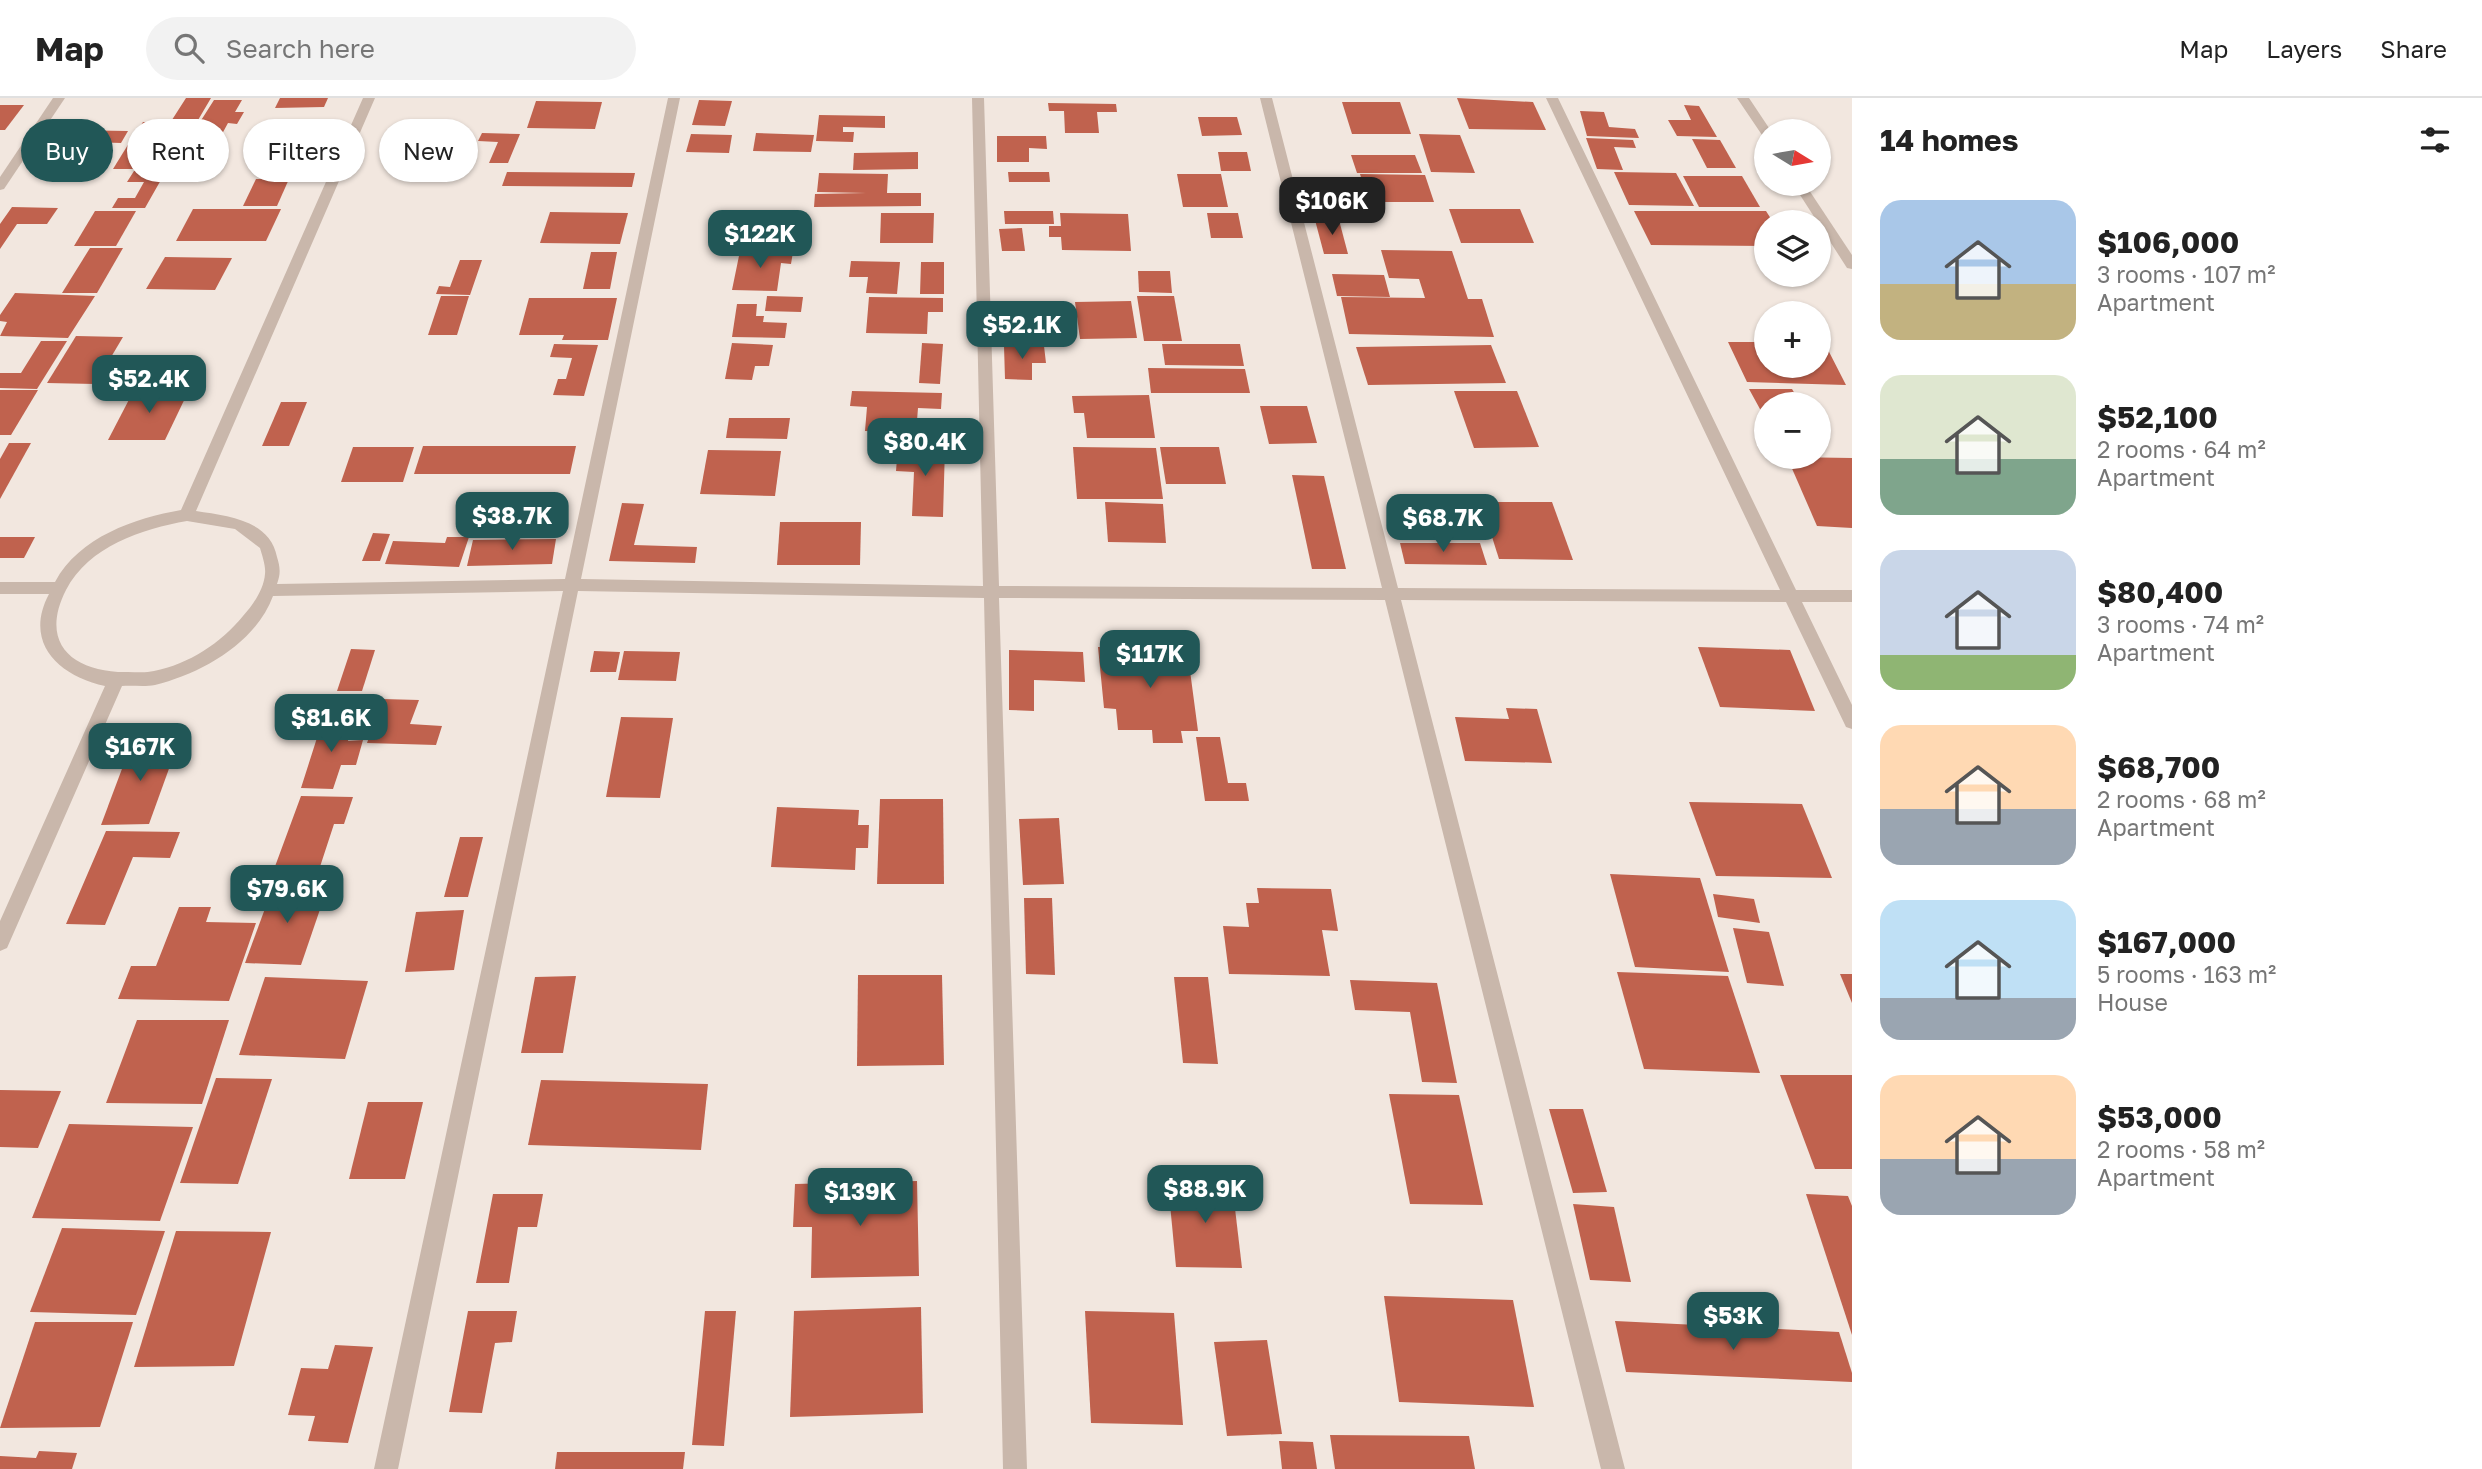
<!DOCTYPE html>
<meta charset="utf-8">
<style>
body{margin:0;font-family:"Golos Text",sans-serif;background:#f2f2f2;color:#222;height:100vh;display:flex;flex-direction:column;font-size:26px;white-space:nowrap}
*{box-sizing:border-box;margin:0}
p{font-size:23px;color:#767676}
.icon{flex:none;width:38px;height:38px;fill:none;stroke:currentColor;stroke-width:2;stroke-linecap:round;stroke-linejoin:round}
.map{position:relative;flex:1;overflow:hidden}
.sheet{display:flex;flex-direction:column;background:#fff;width:630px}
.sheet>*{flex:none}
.top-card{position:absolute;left:21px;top:21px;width:665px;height:63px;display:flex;gap:14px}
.needle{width:46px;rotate:101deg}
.tools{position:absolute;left:1754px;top:21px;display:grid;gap:14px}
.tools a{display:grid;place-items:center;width:77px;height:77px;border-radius:50%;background:#fff;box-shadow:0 2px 5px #0004;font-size:35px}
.price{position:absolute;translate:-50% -60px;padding:0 16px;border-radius:14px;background:#215757;color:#fff;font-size:23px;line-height:46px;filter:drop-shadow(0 2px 4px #0008)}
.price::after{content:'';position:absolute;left:50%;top:42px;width:21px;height:16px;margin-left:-10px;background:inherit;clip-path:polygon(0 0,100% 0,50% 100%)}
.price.current{background:#222;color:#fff}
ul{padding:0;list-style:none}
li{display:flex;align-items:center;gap:21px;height:175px;padding:0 28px}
li span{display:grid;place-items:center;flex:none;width:196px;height:140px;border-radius:21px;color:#555}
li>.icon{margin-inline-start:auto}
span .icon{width:84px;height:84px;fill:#fffc;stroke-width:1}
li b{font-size:30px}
h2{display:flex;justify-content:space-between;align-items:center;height:84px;padding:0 28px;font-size:30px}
.tag{padding:0 24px;border-radius:32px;background:#fff;box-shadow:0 2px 5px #0004;font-size:24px;line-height:63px}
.tag.current{background:#215757;color:#fff}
header{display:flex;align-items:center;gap:42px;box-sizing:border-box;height:98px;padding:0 35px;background:#fff;border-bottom:2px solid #e0e0e0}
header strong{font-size:33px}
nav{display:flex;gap:38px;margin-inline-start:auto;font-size:24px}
.search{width:490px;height:63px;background:#f2f2f2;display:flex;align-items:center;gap:18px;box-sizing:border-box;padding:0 24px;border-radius:38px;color:#767676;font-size:26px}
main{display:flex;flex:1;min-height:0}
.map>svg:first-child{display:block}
</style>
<header>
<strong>Map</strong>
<div class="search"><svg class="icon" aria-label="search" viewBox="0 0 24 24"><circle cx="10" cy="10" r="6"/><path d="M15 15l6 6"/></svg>Search here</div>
<nav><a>Map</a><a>Layers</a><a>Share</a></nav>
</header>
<main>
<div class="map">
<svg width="1852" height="1371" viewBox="0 0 1852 1371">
<rect width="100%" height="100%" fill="#f2e7df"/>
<g fill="#c0624e">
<polygon points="186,0 211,0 191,34 137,33 143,24 170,25"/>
<polygon points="280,0 328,0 324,9 275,10"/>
<polygon points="1457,0 1533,4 1546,32 1469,31"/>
<polygon points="214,2 242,2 235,14 244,14 237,26 228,25 222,36 193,35"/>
<polygon points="699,2 732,3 725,28 692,27"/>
<polygon points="536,3 602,4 595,31 527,30"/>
<polygon points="1342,4 1400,4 1411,36 1352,36"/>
<polygon points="1048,5 1116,6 1117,14 1097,14 1099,35 1065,35 1064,13 1049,13"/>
<polygon points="0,7 24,7 5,32 0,32"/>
<polygon points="1684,7 1699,8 1717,39 1677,38 1668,22 1691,22"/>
<polygon points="1580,13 1604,14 1609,29 1635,31 1639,40 1587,38"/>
<polygon points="819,17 885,18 885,30 843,29 843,34 854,34 853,44 816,43"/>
<polygon points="1198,19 1237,19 1242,37 1202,38"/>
<polygon points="65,32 128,33 121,45 57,43"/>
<polygon points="482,35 520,36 508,65 489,65 498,44 478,43"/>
<polygon points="756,35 814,37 811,54 753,53"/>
<polygon points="691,36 732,37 729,55 686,54"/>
<polygon points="1419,36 1460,37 1475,75 1431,74"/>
<polygon points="134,37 186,37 167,71 113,71"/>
<polygon points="997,38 1046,38 1047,51 1029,50 1029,64 997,64"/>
<polygon points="1586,40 1633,42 1636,50 1614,49 1623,72 1597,71"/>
<polygon points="1692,41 1720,42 1736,70 1707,70"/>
<polygon points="918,54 918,71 853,72 854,55"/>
<polygon points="1218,54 1247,54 1251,73 1221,73"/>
<polygon points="1351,57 1415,57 1422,75 1357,75"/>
<polygon points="134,73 166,73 145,110 112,110 118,100 135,100 144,84 127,84"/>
<polygon points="507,74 635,75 632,89 502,88"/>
<polygon points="1008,74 1049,74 1050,84 1009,84"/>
<polygon points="1614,74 1676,75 1694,108 1629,107"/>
<polygon points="819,75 888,76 887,95 921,95 921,108 814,109 815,96 866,95 817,94"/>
<polygon points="1177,76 1221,76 1228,109 1183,109"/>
<polygon points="1360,76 1425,77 1434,104 1369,104"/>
<polygon points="1683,78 1742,78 1760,109 1699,109"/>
<polygon points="256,81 289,81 277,108 243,108"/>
<polygon points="1306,93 1359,94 1364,112 1310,111"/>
<polygon points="12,109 58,110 47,126 17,126 0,151 0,126"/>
<polygon points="193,111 281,111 266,143 176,143"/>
<polygon points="1449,111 1520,111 1534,145 1461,145"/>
<polygon points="95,113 136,113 116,148 74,148"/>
<polygon points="1004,113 1053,113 1054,126 1005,126"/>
<polygon points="1634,113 1766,113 1773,124 1766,124 1766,148 1651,147"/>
<polygon points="550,114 628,115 620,146 540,145"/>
<polygon points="881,115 934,115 933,145 880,145"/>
<polygon points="1060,115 1128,116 1131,153 1062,152 1061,139 1049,139 1049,128 1061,128"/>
<polygon points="1207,115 1238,115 1243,140 1211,140"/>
<polygon points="1315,122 1339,122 1348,156 1324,156"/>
<polygon points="1022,130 1025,153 1002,153 999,131"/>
<polygon points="90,150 123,150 97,195 62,195"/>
<polygon points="1381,152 1452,153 1468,201 1482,201 1494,239 1349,236 1341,199 1425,200 1419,181 1389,180"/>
<polygon points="740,153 793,154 791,166 781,165 777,193 732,192"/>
<polygon points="591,154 617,154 610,191 583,191"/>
<polygon points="165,159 232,160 215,192 146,191"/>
<polygon points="460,162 482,162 470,197 436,196 439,188 450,189"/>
<polygon points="851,163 900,164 897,196 866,195 868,179 849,179"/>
<polygon points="921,164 944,164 944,196 920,196"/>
<polygon points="1138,173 1170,173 1172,195 1139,194"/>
<polygon points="1332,176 1384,177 1390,199 1337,198"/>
<polygon points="15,195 95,198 68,240 0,238 7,224 0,223 0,217"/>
<polygon points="441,198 469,198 457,237 428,237"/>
<polygon points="767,198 803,199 801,214 765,213"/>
<polygon points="1137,198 1174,198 1182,243 1144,243"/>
<polygon points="869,199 943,200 943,214 928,214 927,236 866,235"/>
<polygon points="529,200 617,200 608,242 562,242 564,237 519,237"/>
<polygon points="1131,203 1137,240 1080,241 1075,204"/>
<polygon points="737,206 757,206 756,218 764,218 763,224 787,225 785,240 732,239"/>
<polygon points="76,238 123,239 95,286 47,285"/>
<polygon points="41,243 67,243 37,291 0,290 0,275 21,275"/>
<polygon points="1728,244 1766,244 1766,268 1818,268 1818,246 1825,246 1846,287 1747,284"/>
<polygon points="732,245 773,247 769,268 755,268 752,282 725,281"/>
<polygon points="922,245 943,246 940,286 919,285"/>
<polygon points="554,246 598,247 584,298 553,297 558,281 566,281 572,260 550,259"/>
<polygon points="1162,246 1240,246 1244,268 1165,267"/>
<polygon points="1491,247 1506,285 1368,287 1356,249"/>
<polygon points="1004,248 1044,248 1046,265 1032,265 1032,282 1005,281"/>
<polygon points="1148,270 1245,271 1250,295 1151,295"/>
<polygon points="1749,291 1792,291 1801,306 1766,306 1766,322"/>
<polygon points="0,292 38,292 11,337 0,337"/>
<polygon points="134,292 189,292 165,342 108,342"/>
<polygon points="852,293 942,295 941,311 918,310 916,335 865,333 867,309 850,308"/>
<polygon points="1454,293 1517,293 1539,349 1474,350"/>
<polygon points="1149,297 1155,340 1087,340 1084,315 1074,315 1072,298"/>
<polygon points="281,304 307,304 289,348 262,348"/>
<polygon points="1260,308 1307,308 1317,345 1269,346"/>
<polygon points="729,320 790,320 787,341 726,340"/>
<polygon points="9,345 31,345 0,401 0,361"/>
<polygon points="423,348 576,348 570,376 414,376"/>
<polygon points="898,348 945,349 943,419 912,418 914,374 896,373"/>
<polygon points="353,349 414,349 403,384 341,384"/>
<polygon points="1073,349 1156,350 1163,401 1077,401"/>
<polygon points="1160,349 1219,349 1226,386 1166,386"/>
<polygon points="708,352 781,353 775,398 700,396"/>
<polygon points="1787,359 1852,360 1852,430 1817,428"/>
<polygon points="1292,377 1324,378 1346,471 1312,471"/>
<polygon points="1105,404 1163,406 1166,445 1108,444"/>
<polygon points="1481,404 1552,404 1573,462 1499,461"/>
<polygon points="622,405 644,406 634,447 697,449 695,465 609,463"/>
<polygon points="780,424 861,424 860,467 777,467"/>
<polygon points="373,435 390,436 380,463 362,463"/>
<polygon points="0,439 35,439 24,460 0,460"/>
<polygon points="447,439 469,439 459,469 385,466 393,443 445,445"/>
<polygon points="556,441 552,466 467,468 473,442"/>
<polygon points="1400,445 1480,445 1487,467 1405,466"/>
<polygon points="1098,549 1187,550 1198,633 1181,633 1183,645 1153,645 1152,632 1118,632 1116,611 1104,610"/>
<polygon points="1698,549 1790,552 1815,613 1720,609"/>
<polygon points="351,551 375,552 362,593 337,593"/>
<polygon points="1009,552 1083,554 1085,584 1034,582 1034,613 1009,612"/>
<polygon points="594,553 620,554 616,574 590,574"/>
<polygon points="624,553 680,554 676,583 618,582"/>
<polygon points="382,601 419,602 410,626 442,628 436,647 367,645"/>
<polygon points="1506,610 1537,611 1552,665 1465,663 1455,619 1509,621"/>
<polygon points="621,619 673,620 660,700 606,699"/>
<polygon points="323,621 354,622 348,643 363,642 356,667 341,667 333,691 301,690"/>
<polygon points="1196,639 1220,639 1228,685 1246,685 1249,703 1205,703"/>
<polygon points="179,643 149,726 101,727 132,644"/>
<polygon points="301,698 353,699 344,726 334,726 315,784 270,782"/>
<polygon points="880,701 943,701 944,786 877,786"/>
<polygon points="1689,704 1802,706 1832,780 1716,778"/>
<polygon points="777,709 859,712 858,727 869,727 868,750 856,750 855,772 771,769"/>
<polygon points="1059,720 1064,786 1023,787 1019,721"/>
<polygon points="106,733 180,734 170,760 133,759 105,827 66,826"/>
<polygon points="460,739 483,739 468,799 444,799"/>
<polygon points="1610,776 1700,780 1729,874 1635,869"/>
<polygon points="274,786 328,788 301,867 245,865"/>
<polygon points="1257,790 1331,791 1338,833 1322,832 1330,878 1229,876 1223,828 1249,829 1246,805 1259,805"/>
<polygon points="1713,796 1754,801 1760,825 1718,819"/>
<polygon points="1024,800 1052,800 1055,877 1026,876"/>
<polygon points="179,809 211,809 206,824 256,825 229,903 118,901 131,868 156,868"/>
<polygon points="464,812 454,872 405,874 416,814"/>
<polygon points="1733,830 1769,834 1784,888 1747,885"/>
<polygon points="1617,874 1728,878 1760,975 1644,971"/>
<polygon points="1840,876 1852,876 1852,905"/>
<polygon points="858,877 942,877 944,967 857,968"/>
<polygon points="576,878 563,955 521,955 535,879"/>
<polygon points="265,879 368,883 345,961 239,957"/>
<polygon points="1174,879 1208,879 1218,966 1183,965"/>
<polygon points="1350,882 1437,885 1457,985 1422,984 1410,914 1355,912"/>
<polygon points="137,922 229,922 202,1006 106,1005"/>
<polygon points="1780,977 1852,977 1852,1071 1815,1071"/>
<polygon points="216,980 272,981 238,1086 180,1085"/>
<polygon points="541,982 708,986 701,1052 528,1047"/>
<polygon points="0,992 61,993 38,1050 0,1049"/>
<polygon points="1389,996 1459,997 1483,1107 1410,1106"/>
<polygon points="368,1004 423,1004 405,1081 349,1081"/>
<polygon points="1549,1011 1583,1011 1607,1094 1573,1095"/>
<polygon points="69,1026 193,1029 160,1123 32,1120"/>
<polygon points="917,1083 919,1178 811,1180 812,1129 793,1129 795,1086"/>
<polygon points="1168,1085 1232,1085 1242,1170 1176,1169"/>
<polygon points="493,1096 543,1096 537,1129 518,1129 509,1185 476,1185"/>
<polygon points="1806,1096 1848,1098 1852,1108 1852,1237"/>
<polygon points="1573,1106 1614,1109 1631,1184 1590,1182"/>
<polygon points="62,1130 165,1133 136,1217 30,1214"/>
<polygon points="176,1133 271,1134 234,1268 134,1269"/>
<polygon points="1384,1198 1513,1202 1534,1309 1399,1304"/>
<polygon points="921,1209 923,1315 790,1319 794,1213"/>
<polygon points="468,1213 517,1213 512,1244 495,1245 482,1315 449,1314"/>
<polygon points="705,1213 736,1213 724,1348 692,1347"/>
<polygon points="1085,1213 1174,1215 1183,1327 1091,1325"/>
<polygon points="1615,1223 1839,1234 1852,1275 1852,1284 1626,1274"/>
<polygon points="35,1224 133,1224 100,1329 0,1330"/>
<polygon points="1267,1242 1282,1336 1227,1338 1214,1244"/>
<polygon points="335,1247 373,1249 348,1345 308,1343 315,1318 288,1317 301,1270 328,1271"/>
<polygon points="1330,1337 1469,1338 1475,1371 1335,1371"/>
<polygon points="1279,1343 1313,1344 1317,1371 1282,1371"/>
<polygon points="39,1353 77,1355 72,1371 0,1371 0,1358 36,1360"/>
<polygon points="557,1354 685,1354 683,1371 555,1371"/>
</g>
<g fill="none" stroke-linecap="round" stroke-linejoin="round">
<g fill="#c9b7ab" fill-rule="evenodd">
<polygon points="53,0 65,0 4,91 0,92 0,79"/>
<path d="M363 0H375L196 413C228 418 270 422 277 459 280 469 281 475 277 486L565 481 668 0H680L581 481 983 488 972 0H984L999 488 1382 490 1260 0H1272L1398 490 1780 492 1546 0H1558L1796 492H1852V504H1802L1852 607V631L1846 629 1786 504 1401 502 1625 1371H1601L1385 502 999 500 1027 1371H1003L984 500 578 493 398 1371H374L563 493 273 498C256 545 201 576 155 587 144 589 132 587 122 588L7 850 0 853V823L105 588C59 578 23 545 49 496H0V484H55C79 439 135 420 181 412ZM187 423 235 431 260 450C262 457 266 468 265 476 264 491 253 507 243 518 221 545 189 566 154 573 146 575 136 574 128 574 75 575 38 547 66 492 89 448 142 431 187 423Z"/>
<polygon points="1737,0 1749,0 1771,33 1766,33 1766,38 1762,37"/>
<polygon points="1793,86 1805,86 1852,157 1852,171 1847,170"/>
</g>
</g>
</svg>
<div class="tools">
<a><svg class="needle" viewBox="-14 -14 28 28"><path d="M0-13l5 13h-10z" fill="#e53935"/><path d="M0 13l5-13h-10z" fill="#767676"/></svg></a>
<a><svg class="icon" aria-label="layers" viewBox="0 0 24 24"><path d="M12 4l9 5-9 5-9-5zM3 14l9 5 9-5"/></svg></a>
<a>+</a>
<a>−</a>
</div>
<b class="price current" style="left:1332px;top:139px">$106K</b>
<b class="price" style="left:760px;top:172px">$122K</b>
<b class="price" style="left:1022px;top:263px">$52.1K</b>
<b class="price" style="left:149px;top:317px">$52.4K</b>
<b class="price" style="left:925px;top:380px">$80.4K</b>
<b class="price" style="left:512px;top:454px">$38.7K</b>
<b class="price" style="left:1443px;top:456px">$68.7K</b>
<b class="price" style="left:1150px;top:592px">$117K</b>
<b class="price" style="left:331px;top:656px">$81.6K</b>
<b class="price" style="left:140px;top:685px">$167K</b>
<b class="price" style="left:287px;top:827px">$79.6K</b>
<b class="price" style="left:1205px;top:1127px">$88.9K</b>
<b class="price" style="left:860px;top:1130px">$139K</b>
<b class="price" style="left:1733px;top:1254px">$53K</b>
<div class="top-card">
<a class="tag current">Buy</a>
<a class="tag">Rent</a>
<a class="tag">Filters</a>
<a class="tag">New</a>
</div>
</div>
<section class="sheet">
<h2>14 homes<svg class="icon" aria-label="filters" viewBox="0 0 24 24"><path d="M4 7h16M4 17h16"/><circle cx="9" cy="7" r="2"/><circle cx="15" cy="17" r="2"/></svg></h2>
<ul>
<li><span style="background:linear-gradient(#a9c7e8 60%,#c2b280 0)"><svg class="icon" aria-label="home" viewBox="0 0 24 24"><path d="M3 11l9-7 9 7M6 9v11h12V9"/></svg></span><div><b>$106,000</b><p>3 rooms · 107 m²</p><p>Apartment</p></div></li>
<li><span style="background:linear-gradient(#dfe7d0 60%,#7fa58c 0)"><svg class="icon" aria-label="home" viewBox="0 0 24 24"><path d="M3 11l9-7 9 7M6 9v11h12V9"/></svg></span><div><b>$52,100</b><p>2 rooms · 64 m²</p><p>Apartment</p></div></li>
<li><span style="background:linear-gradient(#c9d6e8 75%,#8fb573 0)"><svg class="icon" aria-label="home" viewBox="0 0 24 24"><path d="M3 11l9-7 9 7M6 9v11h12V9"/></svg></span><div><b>$80,400</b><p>3 rooms · 74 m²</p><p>Apartment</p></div></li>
<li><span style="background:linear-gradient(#ffd9b3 60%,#9aa5b1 0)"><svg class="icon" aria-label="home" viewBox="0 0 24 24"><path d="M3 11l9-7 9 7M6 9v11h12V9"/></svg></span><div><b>$68,700</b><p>2 rooms · 68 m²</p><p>Apartment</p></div></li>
<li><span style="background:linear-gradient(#bfe0f5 70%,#9aa5b1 0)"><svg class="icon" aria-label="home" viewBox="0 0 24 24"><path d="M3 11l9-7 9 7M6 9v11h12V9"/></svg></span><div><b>$167,000</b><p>5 rooms · 163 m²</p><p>House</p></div></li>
<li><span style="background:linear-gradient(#ffd9b3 60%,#9aa5b1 0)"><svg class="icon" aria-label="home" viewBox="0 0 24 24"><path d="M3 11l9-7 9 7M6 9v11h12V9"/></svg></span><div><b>$53,000</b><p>2 rooms · 58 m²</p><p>Apartment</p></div></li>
</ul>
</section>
</main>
